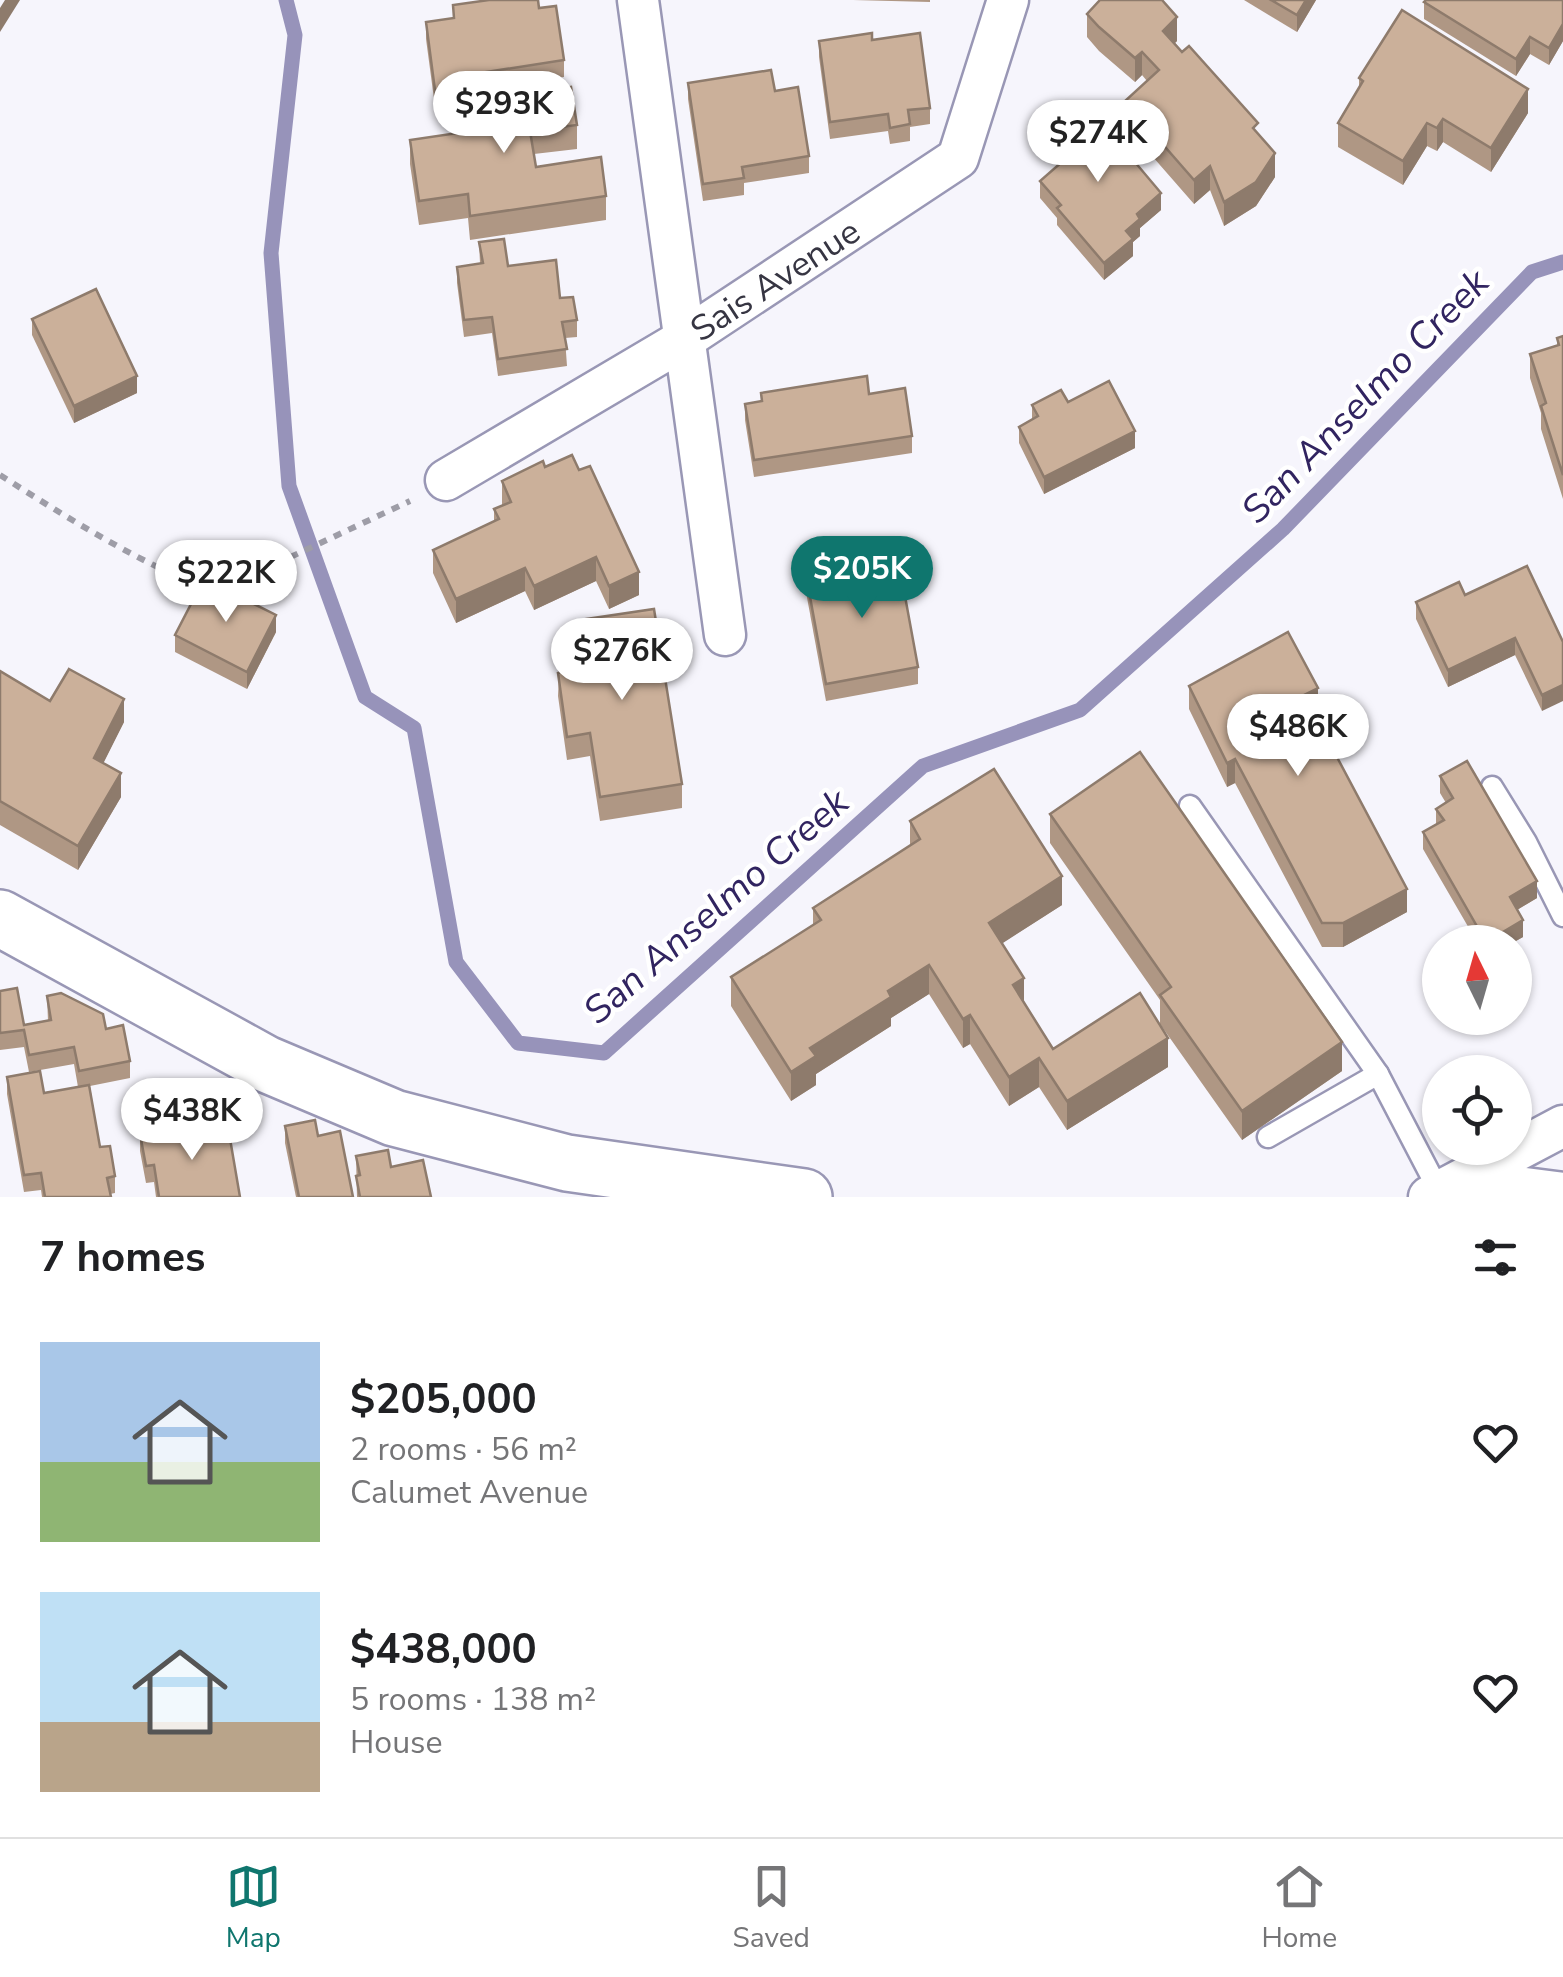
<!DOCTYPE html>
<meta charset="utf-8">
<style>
body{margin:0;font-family:"Nunito Sans",sans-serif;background:#f2f2f2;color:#202124;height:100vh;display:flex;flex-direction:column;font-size:38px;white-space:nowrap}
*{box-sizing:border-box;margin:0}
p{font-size:32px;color:#757577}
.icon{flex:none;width:55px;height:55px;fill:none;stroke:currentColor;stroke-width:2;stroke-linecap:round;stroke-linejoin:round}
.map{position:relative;height:1197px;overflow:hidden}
.sheet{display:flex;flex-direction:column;background:#fff;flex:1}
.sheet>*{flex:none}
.needle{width:65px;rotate:355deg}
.fabs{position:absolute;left:1422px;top:925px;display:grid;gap:20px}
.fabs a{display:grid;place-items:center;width:110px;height:110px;border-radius:50%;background:#fff;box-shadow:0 2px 8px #0004;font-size:50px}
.price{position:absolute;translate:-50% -85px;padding:0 22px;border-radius:35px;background:#fff;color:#222;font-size:32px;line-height:65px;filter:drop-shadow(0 2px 5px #0008)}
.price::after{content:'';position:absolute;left:50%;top:60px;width:30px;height:22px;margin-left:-15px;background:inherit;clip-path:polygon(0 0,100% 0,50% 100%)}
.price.on{background:#0f766e;color:#fff}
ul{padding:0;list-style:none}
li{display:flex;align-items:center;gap:30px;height:250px;padding:0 40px}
li span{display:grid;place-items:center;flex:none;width:280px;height:200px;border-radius:0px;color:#555}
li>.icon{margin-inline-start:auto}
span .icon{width:120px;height:120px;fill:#fffc;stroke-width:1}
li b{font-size:42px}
h2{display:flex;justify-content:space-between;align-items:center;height:120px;padding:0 40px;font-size:42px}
.dock{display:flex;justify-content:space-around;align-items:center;height:140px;border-top:2px solid #e0e0e0;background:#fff;font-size:28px;color:#757577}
.dock a{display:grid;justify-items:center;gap:5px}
.dock .on{color:#0f766e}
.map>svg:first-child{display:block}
</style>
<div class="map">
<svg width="1563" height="1197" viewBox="0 0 1563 1197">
<rect width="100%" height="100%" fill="#f6f5fc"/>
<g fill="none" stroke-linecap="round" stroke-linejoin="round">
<polyline stroke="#9793ba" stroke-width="15" points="286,0 295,35 271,253 289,486 365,697 414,728 456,962 518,1043 604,1053 923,766 1080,710 1283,529 1532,272 1563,262"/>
<g stroke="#9997b5" stroke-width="25">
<g id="service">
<polyline points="1492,787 1526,842 1563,916"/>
<polyline points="1190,806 1378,1074 1439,1191"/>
<polyline points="1268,1137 1378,1074"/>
</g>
</g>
<g stroke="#9997b5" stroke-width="45">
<g id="minor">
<polyline points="638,0 725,635"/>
<polyline points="446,480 683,340 958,158 1008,0"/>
<polyline points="1463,1180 1563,1193"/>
<polyline points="1429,1197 1563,1126"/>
</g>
</g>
<g stroke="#9997b5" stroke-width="60">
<polyline id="secondary" points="0,918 266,1064 394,1118 567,1163 804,1197"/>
</g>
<g stroke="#9e9da7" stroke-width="6" stroke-dasharray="8 8" stroke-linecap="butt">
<path d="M0 475C66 517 133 559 206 589"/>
<polyline points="218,591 410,501"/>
</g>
<use href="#service" stroke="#fff" stroke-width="20"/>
<use href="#minor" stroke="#fff" stroke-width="40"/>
<use href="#secondary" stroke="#fff" stroke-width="55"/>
</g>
<g fill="#af9784">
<polygon points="853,0 930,0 930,2"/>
<polygon points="1244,0 1316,0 1297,32"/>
<polygon points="1563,0 1563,41 1549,65 1530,54 1516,76 1424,19 1424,2"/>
<polygon points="453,5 539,8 564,60 564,77 470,91 470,102 577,125 577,149 534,154 536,167 606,196 606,220 470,240 468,218 419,225 410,164 410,140 455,134 454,112 436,114 426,39 426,22 453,18"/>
<polygon points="1087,14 1177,41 1175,43 1258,135 1275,177 1256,206 1224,226 1210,190 1194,204 1125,125 1125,101 1147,81 1142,75 1135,82 1099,51 1087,37"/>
<polygon points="872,40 930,108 930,124 910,127 910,141 890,144 888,131 830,139 819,57 819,41"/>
<polygon points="1359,78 1528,113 1491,172 1443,142 1437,151 1427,146 1403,185 1338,147 1338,123 1359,89"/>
<polygon points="688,83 775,91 809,156 809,173 744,183 744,195 703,201 688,99"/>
<polygon points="1053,132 1161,210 1140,228 1140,236 1133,242 1133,256 1104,280 1057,225 1057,218 1040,198 1040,181 1063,161 1053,149"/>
<polygon points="479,242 508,266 560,298 577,320 577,337 565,338 567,366 498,376 492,333 464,337 457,283 457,267 480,263"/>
<polygon points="32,319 137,393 74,423 32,335"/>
<polygon points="1563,336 1563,499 1541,429 1541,413 1530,378 1530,354 1557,345 1557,338"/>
<polygon points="761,393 869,394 912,436 912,453 754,477 745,420 745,404 761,401"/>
<polygon points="1068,402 1135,448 1044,494 1019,443 1019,427 1032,419 1032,405"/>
<polygon points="545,467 639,595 609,609 596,581 534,610 525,591 456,623 433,573 433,550 494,522 494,509 502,506 502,481"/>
<polygon points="806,575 918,667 918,684 826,701 806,592"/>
<polygon points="1465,595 1563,642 1542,711 1515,655 1448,687 1416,619 1416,602"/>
<polygon points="586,619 682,784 682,808 600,821 590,756 567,760 558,696 559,673 557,660 557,636 586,631"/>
<polygon points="276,632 247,689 175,652 175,635"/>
<polygon points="0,671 50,701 124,722 103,763 121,797 78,870 0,825"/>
<polygon points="1189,686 1318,712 1314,714 1407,912 1343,947 1322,947 1235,783 1227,787 1189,709"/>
<polygon points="1440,776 1537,898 1517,910 1523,937 1514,942 1477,942 1423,849 1423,832 1436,824 1436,809 1446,803 1440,793"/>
<polygon points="1050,814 1342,1071 1242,1140 1160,1024 1160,1000 1050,843"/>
<polygon points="910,821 1062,905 1002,943 1024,1002 1053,1049 1168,1067 1067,1130 1039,1087 1009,1106 970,1044 963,1048 929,994 891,1018 891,1026 816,1074 816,1085 791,1101 731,1006 731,977 813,925 813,908 910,846"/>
<polygon points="0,991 24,1025 48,1021 47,996 106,1029 130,1061 130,1078 90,1086 100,1147 115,1176 115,1193 110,1194 111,1197 42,1197 41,1190 24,1192 7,1094 7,1077 44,1093 78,1087 74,1064 29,1072 24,1047 0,1050"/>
<polygon points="138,1091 203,1126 203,1131 240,1197 156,1197 154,1182 146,1183 140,1151 140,1134 143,1133"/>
<polygon points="285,1126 318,1136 353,1197 296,1197 285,1143"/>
<polygon points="356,1156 391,1167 431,1197 357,1197"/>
</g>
<g fill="#8e7b6c">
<polygon points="5,0 20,0 0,32 0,8"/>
<polygon points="1306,0 1316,0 1297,32 1297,15"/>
<polygon points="1177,17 1177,41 1163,54 1163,31"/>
<polygon points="1563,24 1563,41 1549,65 1549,48"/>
<polygon points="1530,37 1530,54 1516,76 1516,59"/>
<polygon points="1142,52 1142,75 1135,82 1135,58"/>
<polygon points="1528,89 1528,113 1491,172 1491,148"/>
<polygon points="1443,119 1443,142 1437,151 1437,128"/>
<polygon points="1427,123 1427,146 1403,185 1403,161"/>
<polygon points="1275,153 1275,177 1256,206 1224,226 1224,202"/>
<polygon points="1210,166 1210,190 1194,204 1194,180"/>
<polygon points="1161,193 1161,210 1140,228 1140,236 1133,242 1133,256 1104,280 1104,263 1137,214"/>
<polygon points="137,376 137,393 74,423 74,406"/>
<polygon points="1135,431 1135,448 1044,494 1044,477"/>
<polygon points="596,557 596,581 534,610 534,586"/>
<polygon points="525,568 525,591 456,623 456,599"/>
<polygon points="639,572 639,595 609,609 609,586"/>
<polygon points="276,615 276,632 247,689 247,672"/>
<polygon points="1515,638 1515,655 1448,687 1448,670"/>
<polygon points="1563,685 1563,701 1542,711 1542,695"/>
<polygon points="1318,688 1318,712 1304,718 1304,695"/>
<polygon points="124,699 124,722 94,782 94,758"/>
<polygon points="1235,759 1235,783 1227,787 1227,763"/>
<polygon points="121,773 121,797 78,870 78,846"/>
<polygon points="1062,876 1062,905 989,952 989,923"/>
<polygon points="1537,881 1537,898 1510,914 1510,897"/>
<polygon points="1407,889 1407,912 1343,947 1343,923"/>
<polygon points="1523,920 1523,937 1514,942 1486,942"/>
<polygon points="929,965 929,994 891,1018 891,1026 816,1074 816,1085 791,1101 791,1072 810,1048 888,991"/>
<polygon points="1024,978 1024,1007 1013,985"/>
<polygon points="970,1015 970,1044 963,1048 963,1019"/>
<polygon points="1168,1038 1168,1067 1067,1130 1067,1101"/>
<polygon points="1342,1042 1342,1071 1242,1140 1242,1111"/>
<polygon points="1039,1058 1039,1087 1009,1106 1009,1077"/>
</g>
<g fill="#cbb09a" stroke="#8e7b6c" stroke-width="2.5">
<polygon points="489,0 538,0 539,8 556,6 564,60 467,75 470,93 436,98 426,22 454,18 453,5"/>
<polygon points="1100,0 1162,0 1177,17 1163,31 1182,52 1189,46 1258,123 1253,128 1275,153 1256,182 1224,202 1210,166 1194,180 1125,101 1159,70 1142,52 1135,58 1099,27 1087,14"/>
<polygon points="1271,0 1306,0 1297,15"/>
<polygon points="1426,0 1563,0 1563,24 1549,48 1530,37 1516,59 1424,2"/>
<polygon points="1402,10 1528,89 1491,148 1443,119 1437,128 1427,123 1403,161 1338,123 1363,81 1359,78"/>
<polygon points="872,33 872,40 920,33 930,108 908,110 910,124 890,128 888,114 830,122 819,41"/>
<polygon points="771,70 775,91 798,87 809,156 742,167 744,178 703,184 688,83"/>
<polygon points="571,87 577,125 530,131 536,167 601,157 606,196 470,216 468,194 419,201 410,140 458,133 454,104"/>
<polygon points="1086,104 1161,193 1137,214 1140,219 1126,231 1133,239 1104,263 1057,208 1061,205 1040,181 1071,154 1053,132"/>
<polygon points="504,239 508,266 556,260 560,298 573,297 577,320 562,322 567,349 498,359 492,317 464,320 457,267 483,263 479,242"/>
<polygon points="96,289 137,376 74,406 32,319"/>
<polygon points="1563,336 1563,475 1541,406 1546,403 1530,354 1559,345 1557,338"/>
<polygon points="867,376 869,394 905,388 912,436 754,460 745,404 762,401 761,393"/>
<polygon points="1109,381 1135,431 1044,477 1019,427 1038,416 1032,405 1061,390 1068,402"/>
<polygon points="572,455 579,470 590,466 639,572 609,586 596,557 534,586 525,568 456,599 433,550 499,519 494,509 511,502 502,481 543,461 545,467"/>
<polygon points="898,558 918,667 826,684 806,575"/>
<polygon points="1527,566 1563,642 1563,685 1542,695 1515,638 1448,670 1416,602 1459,582 1465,595"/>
<polygon points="204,579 276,615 247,672 175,635"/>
<polygon points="654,609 682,784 600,797 590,733 567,737 558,673 594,667 592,649 560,654 557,636 589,631 586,619"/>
<polygon points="1288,632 1318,688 1304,695 1407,889 1343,923 1322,923 1235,759 1227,763 1189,686"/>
<polygon points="69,669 124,699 94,758 121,773 78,846 0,801 0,671 50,701"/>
<polygon points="1140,752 1342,1042 1242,1111 1160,995 1171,987 1050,814"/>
<polygon points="1467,761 1537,881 1510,897 1523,920 1486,942 1423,832 1444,820 1436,809 1453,798 1440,776"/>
<polygon points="994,769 1062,876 989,923 1024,978 1013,985 1053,1049 1140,993 1168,1038 1067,1101 1039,1058 1009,1077 970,1015 963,1019 929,965 888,991 891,997 810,1048 816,1056 791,1072 731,977 821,920 813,908 920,839 910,821"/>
<polygon points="17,988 24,1025 51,1020 47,996 61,993 103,1014 106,1029 123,1025 130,1061 79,1071 74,1047 29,1055 24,1030 0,1033 0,991"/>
<polygon points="40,1071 44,1093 89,1085 100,1147 110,1146 115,1176 107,1178 111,1197 45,1197 41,1173 24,1175 7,1077"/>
<polygon points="197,1082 203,1126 180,1129 179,1127 145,1133 138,1091"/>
<polygon points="315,1120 318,1136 340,1131 353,1197 299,1197 285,1126"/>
<polygon points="179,1127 181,1135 228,1127 240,1197 159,1197 154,1165 146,1166 140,1134"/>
<polygon points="388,1150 391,1167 423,1160 431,1197 360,1197 356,1176 360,1175 356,1156"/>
</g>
<g text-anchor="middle" stroke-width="9" stroke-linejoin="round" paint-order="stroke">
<g font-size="35" fill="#363542" stroke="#fff">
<text transform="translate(775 280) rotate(-33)" y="12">Sais Avenue</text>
</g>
<g font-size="38" font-style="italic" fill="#312460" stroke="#fff">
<text transform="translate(1365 396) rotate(-46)" y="13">San Anselmo Creek</text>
<text transform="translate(716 906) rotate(-41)" y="13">San Anselmo Creek</text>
</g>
</g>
</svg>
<div class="fabs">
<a><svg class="needle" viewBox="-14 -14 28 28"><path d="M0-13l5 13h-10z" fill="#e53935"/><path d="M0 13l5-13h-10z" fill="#757577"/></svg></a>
<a><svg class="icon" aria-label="locate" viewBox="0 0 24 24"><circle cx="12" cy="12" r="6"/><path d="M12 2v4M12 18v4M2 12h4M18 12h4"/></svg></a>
</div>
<b class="price" style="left:504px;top:156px">$293K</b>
<b class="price" style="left:1098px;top:185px">$274K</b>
<b class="price on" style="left:862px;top:621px">$205K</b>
<b class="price" style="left:226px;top:625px">$222K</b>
<b class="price" style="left:622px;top:703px">$276K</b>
<b class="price" style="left:1298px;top:779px">$486K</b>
<b class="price" style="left:192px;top:1163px">$438K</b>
</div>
<section class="sheet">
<h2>7 homes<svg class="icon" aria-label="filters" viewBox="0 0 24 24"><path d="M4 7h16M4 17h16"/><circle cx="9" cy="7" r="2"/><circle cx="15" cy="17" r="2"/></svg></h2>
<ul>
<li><span style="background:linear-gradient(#a9c7e8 60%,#8fb573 0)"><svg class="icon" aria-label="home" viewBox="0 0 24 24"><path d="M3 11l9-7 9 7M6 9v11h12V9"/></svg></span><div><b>$205,000</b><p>2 rooms · 56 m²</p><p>Calumet Avenue</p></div><svg class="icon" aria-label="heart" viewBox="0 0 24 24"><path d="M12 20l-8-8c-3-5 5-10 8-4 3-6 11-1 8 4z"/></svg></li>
<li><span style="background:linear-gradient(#bfe0f5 65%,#b9a48a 0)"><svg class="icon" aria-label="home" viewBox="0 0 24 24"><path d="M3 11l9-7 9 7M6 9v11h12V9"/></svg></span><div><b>$438,000</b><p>5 rooms · 138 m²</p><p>House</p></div><svg class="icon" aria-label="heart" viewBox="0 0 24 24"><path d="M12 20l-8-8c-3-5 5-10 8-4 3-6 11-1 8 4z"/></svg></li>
</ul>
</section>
<nav class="dock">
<a class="on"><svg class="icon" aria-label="map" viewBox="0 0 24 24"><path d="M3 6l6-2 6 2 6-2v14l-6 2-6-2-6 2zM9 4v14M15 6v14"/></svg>Map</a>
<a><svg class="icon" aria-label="saved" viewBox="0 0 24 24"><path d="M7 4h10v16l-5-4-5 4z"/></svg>Saved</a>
<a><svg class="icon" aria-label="home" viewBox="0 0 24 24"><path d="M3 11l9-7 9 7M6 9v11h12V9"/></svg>Home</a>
</nav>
